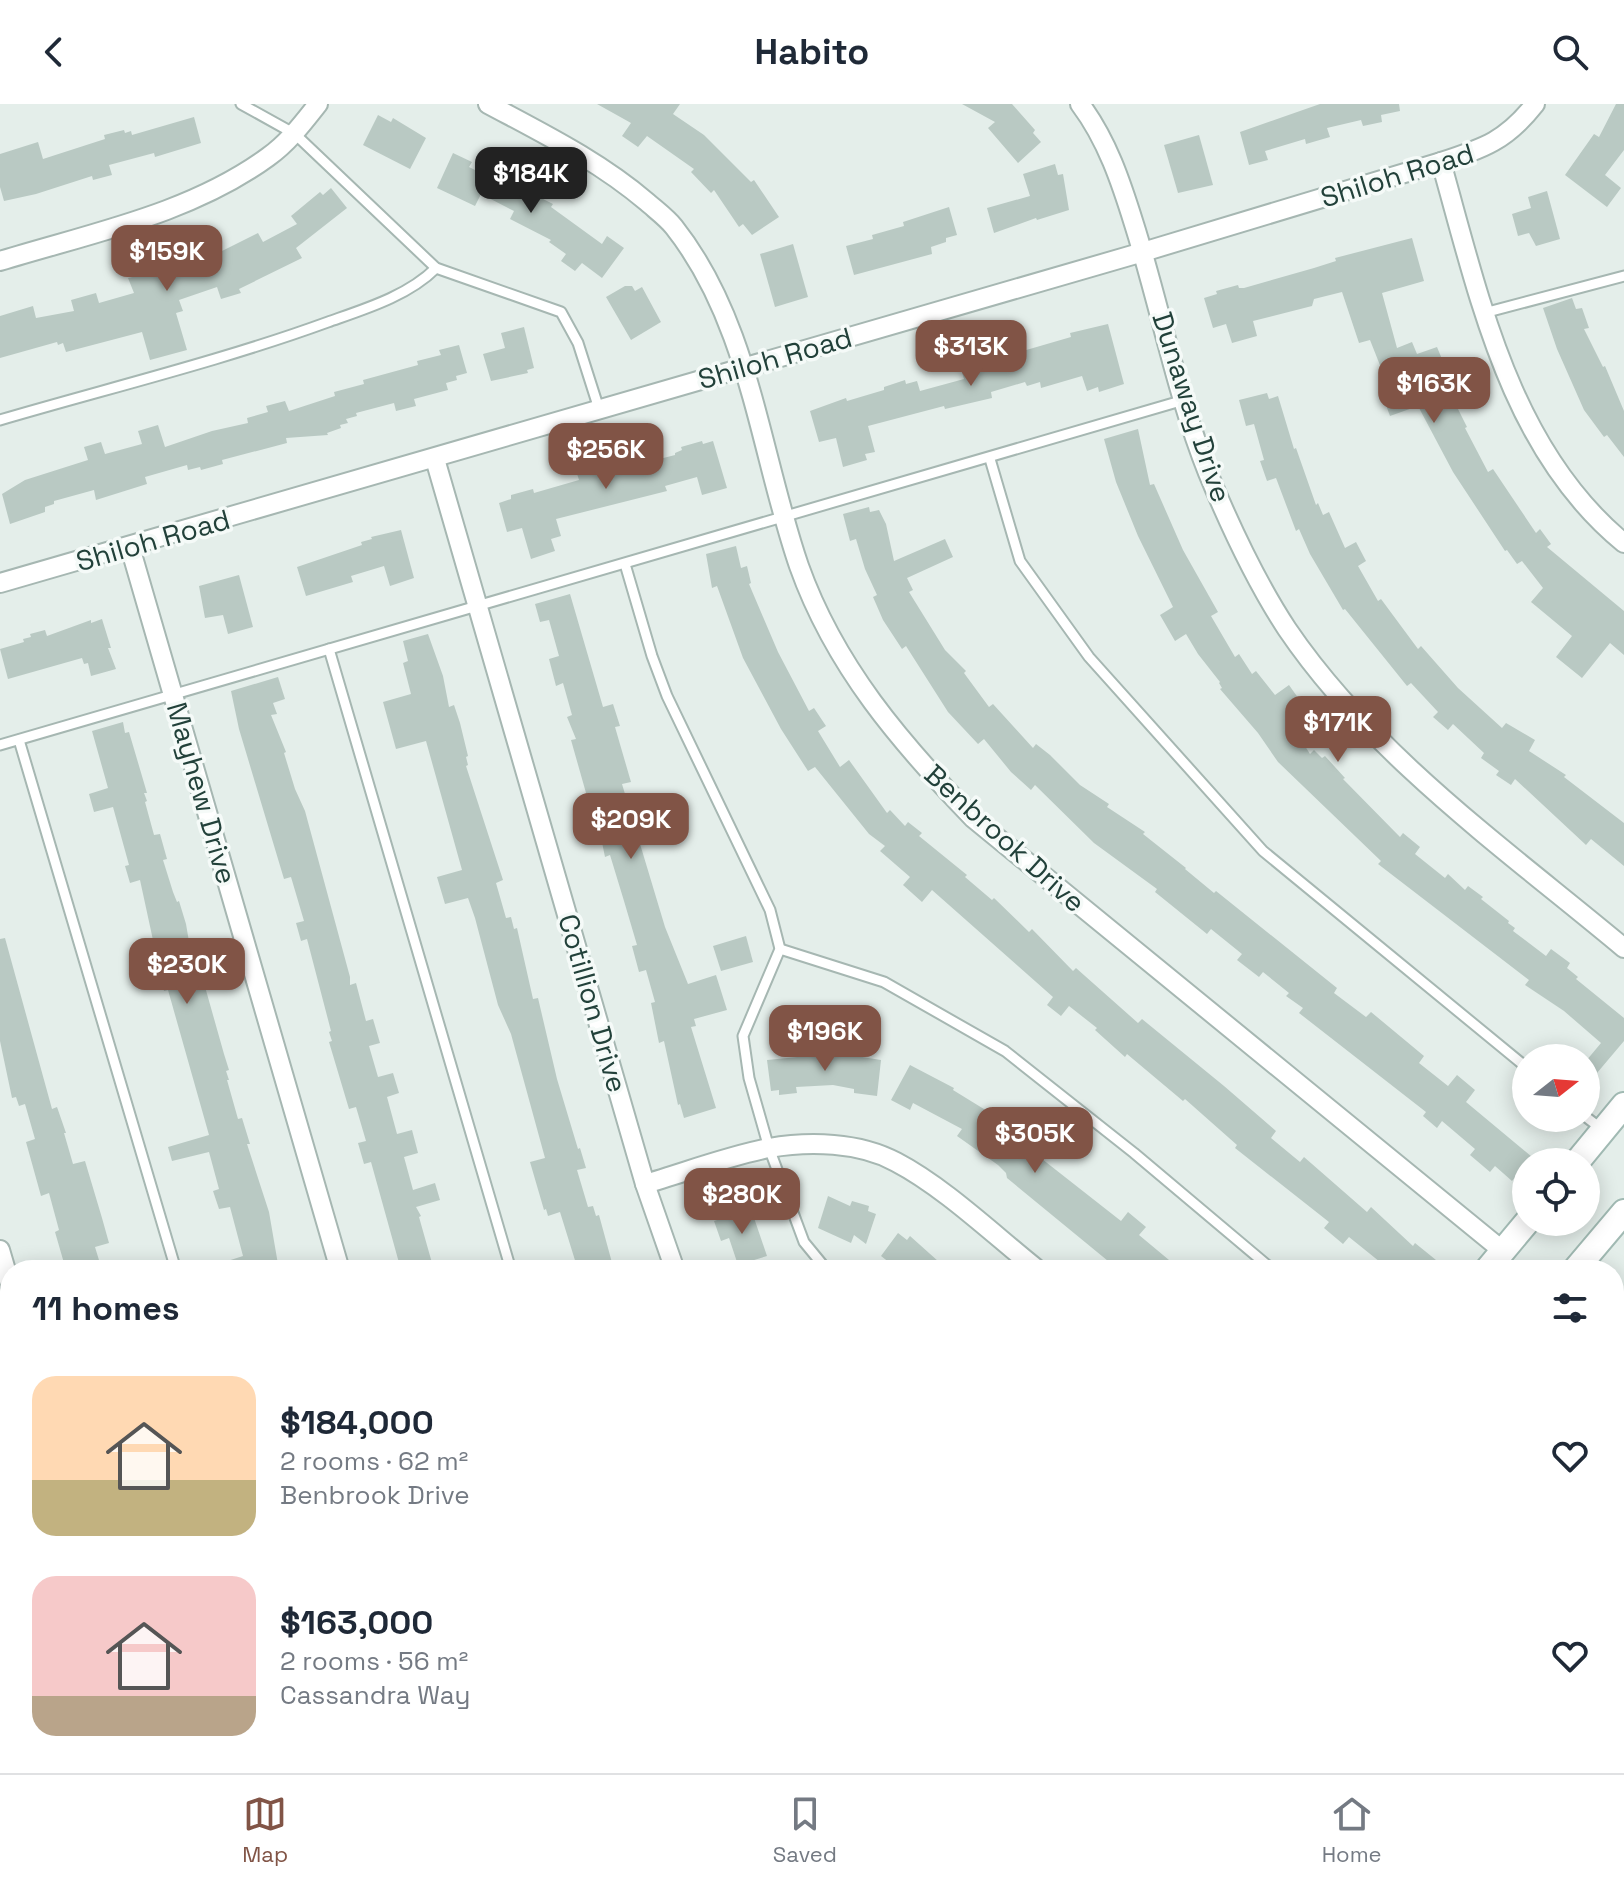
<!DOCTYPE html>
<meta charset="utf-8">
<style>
body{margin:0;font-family:"Space Grotesk",sans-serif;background:#f2f2f3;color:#1f2937;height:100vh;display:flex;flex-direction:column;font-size:30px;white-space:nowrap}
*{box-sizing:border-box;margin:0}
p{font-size:26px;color:#747a83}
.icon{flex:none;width:44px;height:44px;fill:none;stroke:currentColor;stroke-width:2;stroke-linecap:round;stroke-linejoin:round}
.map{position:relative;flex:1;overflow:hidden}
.details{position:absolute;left:0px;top:1156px;width:1624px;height:514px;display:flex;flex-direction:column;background:#fff;border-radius:32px 32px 0 0;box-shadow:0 4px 20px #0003}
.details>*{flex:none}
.needle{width:52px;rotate:73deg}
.buttons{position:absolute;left:1512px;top:940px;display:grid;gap:16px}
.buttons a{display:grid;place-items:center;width:88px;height:88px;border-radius:50%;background:#fff;box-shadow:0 4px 20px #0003;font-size:40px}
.price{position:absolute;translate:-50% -68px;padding:0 18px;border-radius:16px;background:#815446;color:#fff;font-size:26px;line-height:52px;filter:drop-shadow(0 2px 4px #0008)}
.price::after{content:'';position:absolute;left:50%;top:48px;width:24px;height:18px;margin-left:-12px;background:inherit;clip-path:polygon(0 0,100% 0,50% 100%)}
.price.current{background:#222;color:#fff}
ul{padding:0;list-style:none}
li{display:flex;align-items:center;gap:24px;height:200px;padding:0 32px}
li span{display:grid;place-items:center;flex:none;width:224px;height:160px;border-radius:24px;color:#555}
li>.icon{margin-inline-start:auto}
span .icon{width:96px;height:96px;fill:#fffc;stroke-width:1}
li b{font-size:34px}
h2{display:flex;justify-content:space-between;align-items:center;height:96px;padding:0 32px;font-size:34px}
header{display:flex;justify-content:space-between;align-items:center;height:104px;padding:0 32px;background:#fff;font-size:36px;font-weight:700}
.tabs{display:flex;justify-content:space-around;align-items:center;height:112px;border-top:2px solid #e0e1e3;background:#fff;font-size:22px;color:#747a83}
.tabs a{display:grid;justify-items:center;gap:4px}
.tabs .current{color:#815446}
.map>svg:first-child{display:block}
</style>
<header><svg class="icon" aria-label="back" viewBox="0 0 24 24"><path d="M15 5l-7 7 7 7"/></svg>Habito<svg class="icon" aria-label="search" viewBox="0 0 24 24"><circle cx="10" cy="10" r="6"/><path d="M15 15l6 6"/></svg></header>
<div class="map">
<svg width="1624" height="1669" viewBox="0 0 1624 1669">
<rect width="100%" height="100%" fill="#e4eeea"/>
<g fill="#b9c9c3">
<polygon points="597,0 680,0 673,10 704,31 751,78 754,76 779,113 752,131 743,120 739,123 714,86 711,89 691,68 694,65 647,32 638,43 622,32 631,19"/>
<polygon points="962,0 1012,0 1035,26 1033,29 1041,38 1018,59 988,24 995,18"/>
<polygon points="1320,0 1399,0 1400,7 1381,11 1382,18 1363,22 1361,16 1327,24 1330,33 1306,40 1305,35 1265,47 1268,56 1249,61 1240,28"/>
<polygon points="1616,0 1624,0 1624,46 1605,71 1621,84 1607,103 1565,71 1594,30 1599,33"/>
<polygon points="378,11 391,18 393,14 426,34 410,65 363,41"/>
<polygon points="194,13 201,39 155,53 154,49 109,61 112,71 93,76 92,72 36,90 4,97 0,83 0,50 38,38 43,55 105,35 104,31 124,26 125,29 131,27 132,31"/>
<polygon points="1199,31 1213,81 1178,89 1164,41"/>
<polygon points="453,49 472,58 469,63 507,82 511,76 545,93 543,95 553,100 551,103 602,140 607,132 624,144 602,174 582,159 575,167 561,157 566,150 549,138 551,136 510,115 514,107 481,90 475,102 437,84"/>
<polygon points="1055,60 1058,71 1063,70 1069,106 1037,116 1036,114 994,129 987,104 1030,92 1023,70"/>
<polygon points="331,84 347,104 296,144 302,154 239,185 241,189 221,195 217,183 179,196 183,207 176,209 187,246 150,256 142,228 66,248 63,239 58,241 57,238 0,254 0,212 33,202 36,214 74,207 71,196 96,189 99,199 134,189 128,174 200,158 258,129 263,138 297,120 291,112 320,88 323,91"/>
<polygon points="1547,87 1560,135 1536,142 1529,129 1518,132 1512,110 1531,104 1528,93"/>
<polygon points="949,103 957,131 946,134 946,138 931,143 932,150 854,171 846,142 873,135 872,131 904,122 903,118"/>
<polygon points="1412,134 1424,177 1382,189 1397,244 1412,238 1417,250 1437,243 1444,260 1436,264 1452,303 1456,301 1467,323 1465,324 1488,368 1493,365 1536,429 1540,425 1551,440 1547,443 1624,507 1624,551 1610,539 1582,574 1556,553 1572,532 1531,498 1543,484 1522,457 1517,460 1507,446 1505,447 1453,368 1418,302 1390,312 1383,293 1391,289 1370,236 1359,239 1342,188 1314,195 1312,202 1253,217 1257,232 1232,239 1226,220 1213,224 1204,194 1217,190 1216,187 1238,181 1239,184 1244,184 1314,164 1336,157 1335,154"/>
<polygon points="793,140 808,193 775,203 760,150"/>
<polygon points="625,182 632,182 635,187 642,183 661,218 631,236 606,193"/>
<polygon points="1572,194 1576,205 1582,204 1589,224 1584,225 1603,263 1605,262 1624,307 1624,353 1607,331 1604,333 1584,306 1557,245 1543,204"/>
<polygon points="1108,220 1124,280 1099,288 1098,283 1087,287 1082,272 1041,284 1040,278 1027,282 1025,278 991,288 992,294 945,305 944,302 868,322 875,348 865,350 867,356 843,363 836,334 819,338 810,307 846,294 847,297 884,286 884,283 905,276 906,280 917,277 920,287 964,275 961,265 1071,233 1070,229"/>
<polygon points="524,223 534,264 527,266 528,269 491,277 483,250 505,244 501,229"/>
<polygon points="459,241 467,269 456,272 457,276 446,279 448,286 414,295 416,302 396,307 394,299 356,309 357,312 346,315 348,319 340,321 341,324 327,329 328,331 286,334 287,339 222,356 223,360 201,366 200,363 188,366 187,361 145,373 147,380 96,396 94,386 54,397 54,400 45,403 45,408 10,420 2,390 25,376 88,356 84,343 101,338 105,350 142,340 138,327 158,321 165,343 212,327 248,319 247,314 268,308 266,302 285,297 289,307 335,292 334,288 364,280 363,276 418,261 417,257 441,251 439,246"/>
<polygon points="1267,289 1269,295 1278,292 1294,345 1296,344 1316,401 1318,399 1323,411 1329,408 1345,444 1356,438 1366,457 1358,462 1378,497 1381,495 1418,545 1421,542 1458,584 1502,624 1506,619 1535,636 1529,647 1566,671 1564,673 1624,719 1624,762 1591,735 1586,741 1515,675 1511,681 1496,671 1499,667 1481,654 1484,649 1453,620 1448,626 1433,613 1438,608 1411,579 1407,582 1345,505 1343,506 1310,450 1299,425 1296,427 1276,374 1267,377 1260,357 1264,356 1254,320 1246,322 1239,296"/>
<polygon points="1138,325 1150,381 1154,380 1183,446 1218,508 1211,512 1235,553 1239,550 1252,570 1256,567 1275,591 1289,581 1301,598 1287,608 1289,611 1286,612 1310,650 1314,646 1322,654 1325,652 1345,674 1343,675 1400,733 1403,729 1420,743 1415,750 1445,774 1448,770 1465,786 1468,782 1483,793 1481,795 1509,817 1508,819 1515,824 1513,827 1546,852 1551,845 1570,859 1567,864 1578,873 1576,875 1624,914 1624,937 1586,982 1586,957 1601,939 1564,907 1525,881 1529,876 1378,760 1381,757 1278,658 1258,629 1220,585 1222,584 1219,579 1220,578 1198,550 1186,530 1175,537 1160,511 1173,503 1138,432 1116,378 1104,335"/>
<polygon points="702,337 703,340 713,337 727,384 702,391 697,373 665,382 667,387 556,415 561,432 551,435 555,447 531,455 522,424 507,428 499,399 511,395 511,391 533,385 534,389 579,376 572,354 595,348 602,370 675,351 675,349 682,346 681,343"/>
<polygon points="869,403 870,408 879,406 886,420 894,457 945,435 953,453 907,474 913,486 909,488 945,546 966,567 964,569 989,603 993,600 1033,644 1036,640 1050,651 1080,681 1109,700 1107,703 1145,728 1143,730 1186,764 1185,765 1214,789 1216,787 1337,884 1334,889 1366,913 1371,908 1424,952 1419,959 1448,982 1457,971 1475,986 1466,998 1532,1053 1512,1077 1495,1062 1490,1068 1470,1051 1475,1045 1442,1017 1437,1024 1423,1012 1426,1008 1299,909 1303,904 1286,892 1289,889 1263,868 1259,873 1237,856 1242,850 1211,825 1207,830 1155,788 1157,785 1094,739 1035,681 1031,686 1011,668 984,635 978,640 948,608 906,542 902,545 883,516 873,493 877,491 865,465 856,435 850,437 843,410"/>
<polygon points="401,426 414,474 390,482 384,462 351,472 353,478 306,492 297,463 362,441 361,438 372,435 371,433"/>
<polygon points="736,442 741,464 747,462 751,479 749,480 778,548 809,607 814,604 826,622 818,627 840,663 849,656 887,709 890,706 905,722 908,718 922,729 919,732 967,771 965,773 992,796 994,794 1029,828 1032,825 1073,867 1076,864 1138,919 1142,915 1224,982 1276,1027 1271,1034 1300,1058 1304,1053 1367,1108 1371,1103 1413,1142 1415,1139 1436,1156 1428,1166 1390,1166 1349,1133 1343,1140 1324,1124 1329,1118 1235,1044 1237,1041 1185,995 1183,997 1127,950 1125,953 1095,926 1097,924 1069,902 1061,912 1047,901 1053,893 932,786 922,798 903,781 910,773 880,747 885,742 869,730 815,663 808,667 781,625 743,554 717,482 712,484 706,450"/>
<polygon points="239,471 253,523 228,530 223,511 205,514 199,482"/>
<polygon points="570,490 603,603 613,600 620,622 615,623 631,678 622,680 665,823 688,880 716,871 727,906 694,915 696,922 691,923 716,1004 684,1014 680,1000 678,1001 664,937 659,939 651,899 655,898 646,866 639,868 632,842 637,841 624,797 610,751 605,753 595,704 590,703 571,636 576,635 567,613 572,611 563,579 556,582 549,555 559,552 549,516 540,518 535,500"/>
<polygon points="102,515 111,544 108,544 116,565 91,572 88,559 84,560 82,554 8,575 0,545 24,538 23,535 31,533 30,530 45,526 47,532 91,516 91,519"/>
<polygon points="428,530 443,572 449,603 454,601 460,619 468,652 466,653 468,661 466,662 503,776 496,779 506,814 511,813 514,825 517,824 533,895 538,894 557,975 578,1045 580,1044 586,1064 577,1066 588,1103 593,1102 596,1112 599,1111 614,1166 578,1166 560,1108 548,1112 546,1105 544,1106 530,1058 545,1054 511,930 498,901 475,814 468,794 445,800 437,773 462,766 426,637 396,645 383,598 411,590 403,559 408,557 403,537"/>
<polygon points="278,573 285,595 273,599 277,610 271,611 286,648 284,649 295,685 305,707 350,873 350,881 356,879 366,917 373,915 380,939 369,942 378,973 393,969 399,989 387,993 397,1030 412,1026 418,1049 404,1053 413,1086 435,1079 440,1096 416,1103 421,1112 419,1113 434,1166 401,1166 371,1058 364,1060 358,1039 366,1037 356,1003 349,1005 329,938 332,937 329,928 331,927 307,835 301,837 296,819 304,817 291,773 284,775 239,625 231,587"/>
<polygon points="123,618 125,629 129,628 147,689 144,689 147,697 145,698 154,731 160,730 167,755 163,756 173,788 177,798 179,797 186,820 194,867 200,865 224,950 229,966 226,967 229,976 227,976 238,1015 242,1014 250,1040 247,1040 269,1108 279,1166 212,1166 212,1162 243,1152 230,1103 219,1105 213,1087 219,1085 209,1048 172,1057 168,1043 209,1031 168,886 164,887 140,776 130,779 125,762 129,761 113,703 94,708 89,690 108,684 92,627"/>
<polygon points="746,832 753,858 721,867 713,842"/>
<polygon points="5,834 52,1005 57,1003 66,1029 64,1029 73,1060 85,1057 102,1114 109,1139 95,1143 102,1166 66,1166 55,1128 59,1126 49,1089 41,1092 26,1038 35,1035 25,1000 19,1002 16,993 12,994 0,937 0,835"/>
<polygon points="837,949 881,956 877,992 854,989 854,985 833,981 796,983 797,989 779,991 779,986 771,987 767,956"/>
<polygon points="910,961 954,984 953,986 992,1010 991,1012 1027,1039 1031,1034 1048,1047 1042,1055 1121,1117 1128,1108 1146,1123 1139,1131 1181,1166 1119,1166 1007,1074 1006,1069 998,1061 957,1032 962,1025 913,999 910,1006 891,996"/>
<polygon points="828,1092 850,1102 852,1097 869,1102 868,1107 876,1110 866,1140 854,1131 851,1139 818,1124"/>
<polygon points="751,1105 767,1152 738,1161 729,1134 721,1137 714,1117"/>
<polygon points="898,1129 907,1136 910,1132 948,1166 899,1166 881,1152"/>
</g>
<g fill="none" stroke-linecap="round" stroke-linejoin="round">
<g stroke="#a6b7b2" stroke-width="13">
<g id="service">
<polyline points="241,0 295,30 436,164 561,208 578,239 599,305"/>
<polyline points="1484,209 1624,172"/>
<path d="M0 316C109 284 221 257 328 218 365 205 408 192 436 164"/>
<polyline points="990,355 1020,457 1089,553 1263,747 1526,963"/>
<polyline points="625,460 652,552 667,592 770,806 780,845 743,932 749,974 769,1044 804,1138 827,1166"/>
<polyline points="329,545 511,1166"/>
<polyline points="19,636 176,1166"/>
<polyline points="0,641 1184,296"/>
<polyline points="780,845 884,878 1005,947 1134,1049 1273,1166"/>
<polyline points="1586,1013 1603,1026"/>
<polyline points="1614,1435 1624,1443"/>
<polyline points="0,1637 10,1657"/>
<polyline points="12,1660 16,1669"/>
<polyline points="430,1660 438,1669"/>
<polyline points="905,1660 915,1669"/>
<polyline points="1397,1660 1409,1669"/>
</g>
</g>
<g stroke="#a6b7b2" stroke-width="22">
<g id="minor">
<path d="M488 0C544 30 599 57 647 98 656 106 667 114 674 123 750 219 760 349 799 462 835 563 901 639 973 714L1503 1147"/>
<path d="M1080 0C1107 36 1121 78 1134 120 1160 202 1176 289 1208 369 1230 422 1256 478 1287 525 1373 652 1508 747 1624 844"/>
<path d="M1441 58C1479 192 1510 346 1624 439"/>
<path d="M0 157C91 129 190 110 268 53 288 39 303 19 318 0"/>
<polyline points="435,355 645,1080 675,1166"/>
<polyline points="130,443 340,1166"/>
<path d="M0 479 1143 148 1441 58C1484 44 1506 37 1535 0"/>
<path d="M645 1080C686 1068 728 1052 769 1044 809 1037 859 1038 896 1058 944 1083 994 1131 1038 1166"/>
<polyline points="0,1146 10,1180"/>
<polyline points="1614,1236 1624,1244"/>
<polyline points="1614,1617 1624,1623"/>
<polyline points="220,1660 227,1669"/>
<polyline points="647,1660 657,1669"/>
</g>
</g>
<g stroke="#a1bab3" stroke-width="28">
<g id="secondary">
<polyline points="1577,1058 1624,1001"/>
<polyline points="1487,1166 1527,1118"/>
<polyline points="1575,1166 1624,1108"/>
<polyline points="1072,1669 1079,1660"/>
<polyline points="1158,1669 1166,1660"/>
</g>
</g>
<polyline stroke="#83b3a7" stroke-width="4" stroke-dasharray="4 6" stroke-linecap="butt" points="1115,1660 1126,1669"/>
<use href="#service" stroke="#fff" stroke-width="9"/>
<use href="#minor" stroke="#fff" stroke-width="18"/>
<use href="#secondary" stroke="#fff" stroke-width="24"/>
</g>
<g text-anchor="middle" stroke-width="7" stroke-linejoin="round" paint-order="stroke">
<g font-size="28" fill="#22413a" stroke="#f5faf8">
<text transform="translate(1397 71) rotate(-17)" y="10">Shiloh Road</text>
<text transform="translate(775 254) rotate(-16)" y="10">Shiloh Road</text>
<text transform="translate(1192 303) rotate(72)" y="10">Dunaway Drive</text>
<text transform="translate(153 436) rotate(-16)" y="10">Shiloh Road</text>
<text transform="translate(202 689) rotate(74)" y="10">Mayhew Drive</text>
<text transform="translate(1005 734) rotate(42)" y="10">Benbrook Drive</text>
<text transform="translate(593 899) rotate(74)" y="10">Cotillion Drive</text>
</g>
</g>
</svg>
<div class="buttons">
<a><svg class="needle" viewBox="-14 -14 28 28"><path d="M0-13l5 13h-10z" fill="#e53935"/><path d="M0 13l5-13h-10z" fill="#747a83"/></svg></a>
<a><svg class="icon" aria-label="locate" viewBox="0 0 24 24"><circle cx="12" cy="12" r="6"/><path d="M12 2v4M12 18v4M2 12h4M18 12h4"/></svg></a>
</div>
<b class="price current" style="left:531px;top:111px">$184K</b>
<b class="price" style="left:167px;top:189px">$159K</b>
<b class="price" style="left:971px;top:284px">$313K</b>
<b class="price" style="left:1434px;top:321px">$163K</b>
<b class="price" style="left:606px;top:387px">$256K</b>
<b class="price" style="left:1338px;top:660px">$171K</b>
<b class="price" style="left:631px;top:757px">$209K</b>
<b class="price" style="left:187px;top:902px">$230K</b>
<b class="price" style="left:825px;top:969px">$196K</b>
<b class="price" style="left:1035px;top:1071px">$305K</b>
<b class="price" style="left:742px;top:1132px">$280K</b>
<section class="details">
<h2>11 homes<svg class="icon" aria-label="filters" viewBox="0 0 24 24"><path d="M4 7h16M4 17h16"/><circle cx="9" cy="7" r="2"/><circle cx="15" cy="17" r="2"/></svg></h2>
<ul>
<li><span style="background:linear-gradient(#ffd9b3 65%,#c2b280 0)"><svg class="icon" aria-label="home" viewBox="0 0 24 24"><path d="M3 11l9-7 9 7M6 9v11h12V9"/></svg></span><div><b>$184,000</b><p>2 rooms · 62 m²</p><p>Benbrook Drive</p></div><svg class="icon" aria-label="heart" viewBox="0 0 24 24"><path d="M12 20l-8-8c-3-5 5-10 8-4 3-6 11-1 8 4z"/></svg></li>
<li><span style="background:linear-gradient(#f6c9c9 75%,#b9a48a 0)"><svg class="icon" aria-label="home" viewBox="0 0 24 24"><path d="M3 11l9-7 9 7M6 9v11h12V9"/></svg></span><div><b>$163,000</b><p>2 rooms · 56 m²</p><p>Cassandra Way</p></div><svg class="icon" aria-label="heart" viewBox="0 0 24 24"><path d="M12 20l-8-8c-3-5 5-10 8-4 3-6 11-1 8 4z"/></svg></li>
</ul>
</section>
</div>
<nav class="tabs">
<a class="current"><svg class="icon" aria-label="map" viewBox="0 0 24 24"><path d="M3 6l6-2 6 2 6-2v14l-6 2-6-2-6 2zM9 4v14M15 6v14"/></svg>Map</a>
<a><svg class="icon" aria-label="saved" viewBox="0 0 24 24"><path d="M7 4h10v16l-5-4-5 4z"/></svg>Saved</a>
<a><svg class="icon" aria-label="home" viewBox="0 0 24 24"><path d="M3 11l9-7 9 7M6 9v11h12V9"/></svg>Home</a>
</nav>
